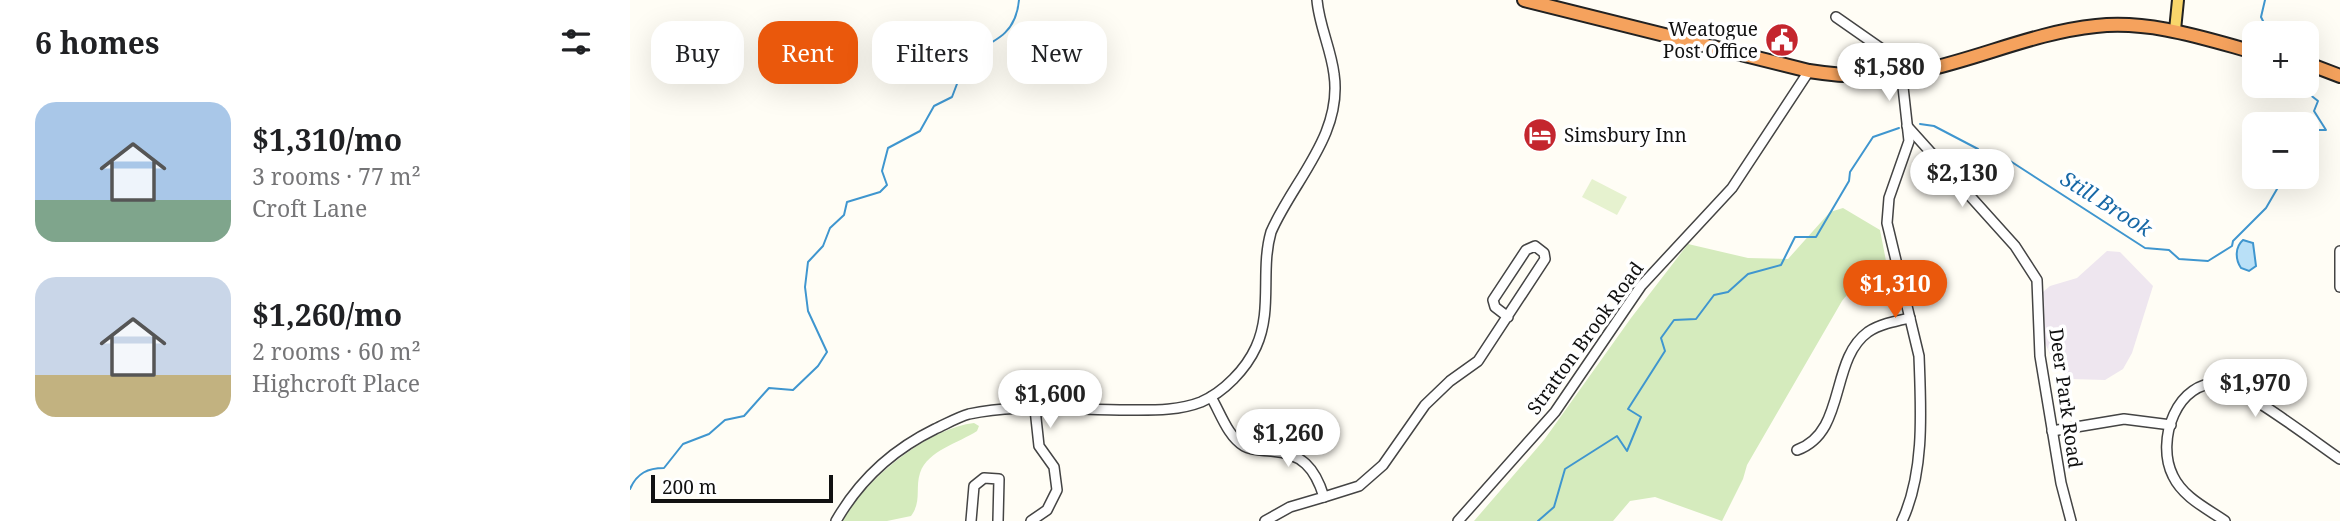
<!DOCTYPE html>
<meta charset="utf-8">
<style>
body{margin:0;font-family:"Noto Serif",serif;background:#f6f6f6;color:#202124;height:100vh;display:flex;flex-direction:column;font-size:26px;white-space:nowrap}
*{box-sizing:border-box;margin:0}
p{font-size:23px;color:#757577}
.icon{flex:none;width:38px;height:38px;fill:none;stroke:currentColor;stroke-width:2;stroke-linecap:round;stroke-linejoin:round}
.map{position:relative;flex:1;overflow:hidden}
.sheet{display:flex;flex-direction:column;background:#fff;width:630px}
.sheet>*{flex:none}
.guide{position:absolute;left:21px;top:21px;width:665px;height:63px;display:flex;gap:14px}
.controls{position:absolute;left:1612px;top:21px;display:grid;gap:14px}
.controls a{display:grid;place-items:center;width:77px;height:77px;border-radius:14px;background:#fff;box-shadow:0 7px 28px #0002;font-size:35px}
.scale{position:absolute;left:21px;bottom:18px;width:182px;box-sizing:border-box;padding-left:7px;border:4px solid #111;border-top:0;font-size:19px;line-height:24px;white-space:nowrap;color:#111;-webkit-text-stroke:5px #fff;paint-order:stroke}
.price{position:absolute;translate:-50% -60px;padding:0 16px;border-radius:24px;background:#fff;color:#222;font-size:23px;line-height:46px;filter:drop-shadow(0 2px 4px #0008)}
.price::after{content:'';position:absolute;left:50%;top:42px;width:21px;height:16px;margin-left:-10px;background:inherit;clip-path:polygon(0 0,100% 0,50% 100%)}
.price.current{background:#ea580c;color:#fff}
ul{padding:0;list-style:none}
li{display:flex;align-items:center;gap:21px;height:175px;padding:0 35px}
li span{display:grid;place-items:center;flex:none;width:196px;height:140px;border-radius:21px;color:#555}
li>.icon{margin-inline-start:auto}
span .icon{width:84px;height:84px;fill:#fffc;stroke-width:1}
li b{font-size:30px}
h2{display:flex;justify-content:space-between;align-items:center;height:84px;padding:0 35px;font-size:30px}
.pill{padding:0 24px;border-radius:21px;background:#fff;box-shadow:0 7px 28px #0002;font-size:24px;line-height:63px}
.pill.current{background:#ea580c;color:#fff}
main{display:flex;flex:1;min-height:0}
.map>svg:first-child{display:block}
</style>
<main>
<section class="sheet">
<h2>6 homes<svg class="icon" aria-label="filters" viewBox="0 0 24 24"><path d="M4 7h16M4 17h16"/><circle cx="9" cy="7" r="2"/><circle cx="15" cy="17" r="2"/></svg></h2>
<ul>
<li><span style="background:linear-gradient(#a9c7e8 70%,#7fa58c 0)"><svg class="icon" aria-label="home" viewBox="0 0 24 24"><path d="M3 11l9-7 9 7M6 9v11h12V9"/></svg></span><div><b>$1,310/mo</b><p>3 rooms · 77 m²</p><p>Croft Lane</p></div></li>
<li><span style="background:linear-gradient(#c9d6e8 70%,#c2b280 0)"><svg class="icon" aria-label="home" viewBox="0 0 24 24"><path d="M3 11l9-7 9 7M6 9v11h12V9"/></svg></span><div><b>$1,260/mo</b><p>2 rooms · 60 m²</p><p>Highcroft Place</p></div></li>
</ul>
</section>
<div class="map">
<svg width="1710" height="521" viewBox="0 0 1710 521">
<rect width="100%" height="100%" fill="#fffdf5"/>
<polygon fill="#eee6ef" points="1477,251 1490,252 1523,286 1502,353 1493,369 1475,380 1441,379 1425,365 1414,341 1413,292 1420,286 1447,278"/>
<g fill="#d5ebbd">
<path d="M1213 208 1250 230 1257 266C1242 281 1225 284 1212 301L1117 465 1113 479 1092 521 1025 497 1000 501 983 521H844L914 440 1001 318 1058 244 1118 258 1158 259 1200 212Z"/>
<path d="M344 423 349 426 347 431C329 443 298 450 290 473 285 489 292 501 281 516L257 521H213C234 480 298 428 344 423Z"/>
</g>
<polygon fill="#e6f2cf" points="962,179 997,197 987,215 952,197"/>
<path fill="#b9e0f7" stroke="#3f96cf" stroke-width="2" d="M1613 240 1623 243 1626 266 1619 271 1611 268C1605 259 1605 247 1613 240Z"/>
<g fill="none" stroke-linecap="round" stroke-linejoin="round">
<g stroke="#3f96cf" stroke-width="2">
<polyline points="1635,0 1631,17 1639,33"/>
<polyline points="1676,39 1685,43 1676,49"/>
<polyline points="1669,86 1688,101 1684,111 1696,130 1686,130 1676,144"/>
<polyline points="1290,124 1304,126 1348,149 1352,156 1368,162"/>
<polyline points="1374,157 1515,248 1539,250 1549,259 1578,261 1602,246 1603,241 1636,208 1654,177"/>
<path d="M0 489C7 473 18 468 34 468L53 444 79 434 95 420 114 416 139 388 163 390 188 366 197 352 178 311 175 287 178 262 193 246 200 228 214 215 217 202 250 192 257 185 252 171 258 148 290 131 304 106 322 97 338 55C365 41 386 34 389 0"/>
<polyline points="908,521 924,507 935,469 987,436 997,451 1011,417 998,409 1035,351 1031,338 1044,320 1066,319 1084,295 1098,292 1118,274 1151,265 1165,237 1186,237 1219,181 1220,172 1243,137 1269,128"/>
</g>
<g stroke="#444" stroke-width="12">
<g id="minor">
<path d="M1206 17 1259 54 1273 87 1279 141 1259 198 1257 223 1289 356C1291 409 1295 472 1272 521"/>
<polyline points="1277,126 1385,246 1407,280 1410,356 1431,483 1441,521"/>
<polyline points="1710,251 1710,287"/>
<path d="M581 397C590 412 598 437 614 446 623 451 632 450 641 451 672 453 685 468 694 497L660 507 635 521"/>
<polyline points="1422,431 1494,419 1541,425"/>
<path d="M1167 450C1217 432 1199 360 1238 332 1250 324 1266 321 1280 318"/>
<polyline points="694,497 729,486 753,465 795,405 820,381 848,361 915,259 914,253 905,246 896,250 863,300 865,307 878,317"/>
<path d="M206 521C230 479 262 450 305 429 316 424 328 417 339 414 390 403 446 410 498 410 522 410 548 411 571 402 594 392 616 369 626 347 643 310 630 270 641 232 663 181 713 135 704 74 701 49 689 25 687 0"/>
<polyline points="341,521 344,486 354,478 369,479 368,521"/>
<polyline points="401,521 417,510 427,490 424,467 409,446 405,409"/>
<polyline points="828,521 925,412 1011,286 1102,188 1179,71"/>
<path d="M1595 521C1576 508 1553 497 1543 476 1525 441 1547 378 1592 384 1613 387 1688 444 1710 459"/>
</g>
</g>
<g stroke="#222" stroke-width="14">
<polyline id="major" points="1545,30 1548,0"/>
</g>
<g stroke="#222" stroke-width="16">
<g id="highway">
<path d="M894 0 1179 71C1217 77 1257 78 1295 70 1353 57 1407 32 1466 26 1520 20 1573 38 1624 52"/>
<polyline points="1676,63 1710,76"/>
</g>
</g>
<use href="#minor" stroke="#fff" stroke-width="9"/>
<use href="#major" stroke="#f9d66b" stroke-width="10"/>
<use href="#highway" stroke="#f5a25d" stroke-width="12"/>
</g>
<defs>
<g id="civic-disc" transform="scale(1.75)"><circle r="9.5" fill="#c4262e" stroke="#fff"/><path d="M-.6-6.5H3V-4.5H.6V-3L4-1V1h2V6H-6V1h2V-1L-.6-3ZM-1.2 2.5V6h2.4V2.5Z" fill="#fff"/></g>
<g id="hotel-disc" transform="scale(1.75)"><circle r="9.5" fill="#c4262e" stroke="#fff"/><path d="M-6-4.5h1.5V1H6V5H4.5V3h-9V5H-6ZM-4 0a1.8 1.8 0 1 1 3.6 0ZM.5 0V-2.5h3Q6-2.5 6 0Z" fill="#fff"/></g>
</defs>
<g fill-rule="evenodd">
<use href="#civic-disc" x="1152" y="40"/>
<use href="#hotel-disc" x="910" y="135"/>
</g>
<g text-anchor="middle" stroke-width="7" stroke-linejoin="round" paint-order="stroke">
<g font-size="19" fill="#111" stroke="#fff" text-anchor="end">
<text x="1128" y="36">Weatogue<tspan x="1128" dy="22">Post Office</tspan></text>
<text x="934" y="142" text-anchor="start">Simsbury Inn</text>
</g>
<g font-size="19" fill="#111" stroke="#fff">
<text transform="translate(955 338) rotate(-54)" y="7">Stratton Brook Road</text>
<text transform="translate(1436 398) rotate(82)" y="7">Deer Park Road</text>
</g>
<g font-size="21" font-style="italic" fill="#1768a6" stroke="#fff">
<text transform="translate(1476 204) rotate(32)" y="7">Still Brook</text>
</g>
</g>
</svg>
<div class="controls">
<a>+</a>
<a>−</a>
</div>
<div class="scale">200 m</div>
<b class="price" style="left:1259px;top:103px">$1,580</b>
<b class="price" style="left:1332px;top:209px">$2,130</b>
<b class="price current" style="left:1265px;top:320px">$1,310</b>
<b class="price" style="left:1625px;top:419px">$1,970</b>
<b class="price" style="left:420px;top:430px">$1,600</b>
<b class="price" style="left:658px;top:469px">$1,260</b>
<div class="guide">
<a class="pill">Buy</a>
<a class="pill current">Rent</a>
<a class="pill">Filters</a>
<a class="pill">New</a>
</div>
</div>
</main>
